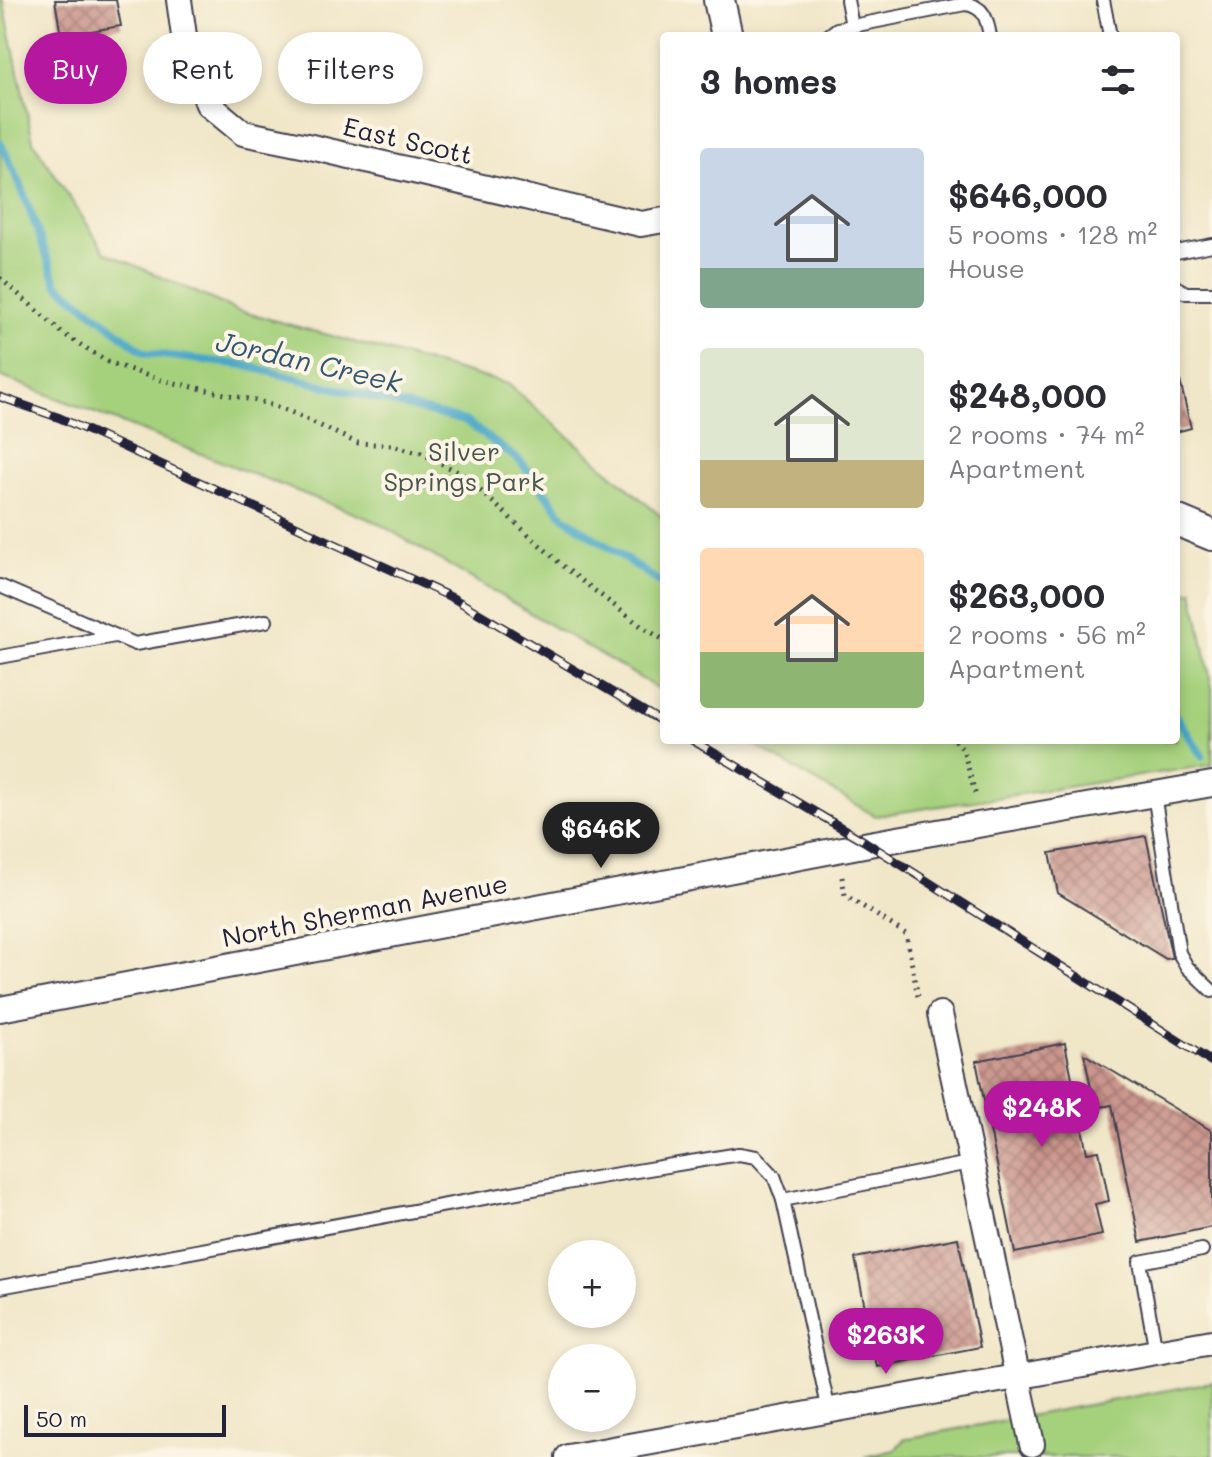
<!DOCTYPE html>
<meta charset="utf-8">
<style>
body{margin:0;font-family:Mali,sans-serif;background:#f2f2f3;color:#2b2b33;height:100vh;display:flex;flex-direction:column;font-size:30px;white-space:nowrap}
*{box-sizing:border-box;margin:0}
p{font-size:26px;color:#7c7c81}
.icon{flex:none;width:44px;height:44px;fill:none;stroke:currentColor;stroke-width:2;stroke-linecap:round;stroke-linejoin:round}
.map{position:relative;flex:1;overflow:hidden}
.side{position:absolute;left:660px;top:32px;width:520px;height:712px;display:flex;flex-direction:column;background:#fff;border-radius:8px;box-shadow:0 4px 12px #0003}
.side>*{flex:none}
.banner{position:absolute;left:24px;top:32px;width:516px;height:72px;display:flex;gap:16px}
.controls{position:absolute;left:548px;top:1240px;display:grid;gap:16px}
.controls a{display:grid;place-items:center;width:88px;height:88px;border-radius:50%;background:#fff;box-shadow:0 4px 12px #0003;font-size:40px}
.scale{position:absolute;left:24px;bottom:20px;width:202px;box-sizing:border-box;padding-left:8px;border:4px solid #22223b;border-top:0;font-size:22px;line-height:28px;white-space:nowrap;color:#22223b;-webkit-text-stroke:6px #fcf5e5;paint-order:stroke}
.price{position:absolute;translate:-50% -68px;padding:0 18px;border-radius:28px;background:#b5179e;color:#fff;font-size:26px;line-height:52px;filter:drop-shadow(0 2px 4px #0008)}
.price::after{content:'';position:absolute;left:50%;top:48px;width:24px;height:18px;margin-left:-12px;background:inherit;clip-path:polygon(0 0,100% 0,50% 100%)}
.price.on{background:#222;color:#fff}
ul{padding:0;list-style:none}
li{display:flex;align-items:center;gap:24px;height:200px;padding:0 40px}
li span{display:grid;place-items:center;flex:none;width:224px;height:160px;border-radius:8px;color:#555}
li>.icon{margin-inline-start:auto}
span .icon{width:96px;height:96px;fill:#fffc;stroke-width:1}
li b{font-size:34px}
h2{display:flex;justify-content:space-between;align-items:center;height:96px;padding:0 40px;font-size:34px}
.chip{padding:0 28px;border-radius:36px;background:#fff;box-shadow:0 4px 12px #0003;font-size:28px;line-height:72px}
.chip.on{background:#b5179e;color:#fff}
.map>svg:first-child{display:block}
</style>
<div class="map">
<svg width="1212" height="1457" viewBox="0 0 1212 1457">
<defs>
<pattern id="building-cross-hatch" width="8" height="8" patternUnits="userSpaceOnUse" patternTransform="scale(2)"><rect width="8" height="8" fill="#cb968d"/><path d="M0 0l8 8M0 8l8-8" fill="none" stroke="#a47a74"/></pattern>
</defs>
<rect width="100%" height="100%" fill="#fcf5e5"/>
<filter id="ink" filterUnits="userSpaceOnUse"><feTurbulence type="fractalNoise" baseFrequency=".0125" numOctaves="2"/><feDisplacementMap in="SourceGraphic" scale="16" xChannelSelector="R" yChannelSelector="G"/><feConvolveMatrix kernelMatrix="1 2 1 2 8 2 1 2 1" color-interpolation-filters="sRGB"/></filter>
<filter id="wash" filterUnits="userSpaceOnUse"><feTurbulence type="fractalNoise" baseFrequency=".006" numOctaves="4" result="noise"/><feDisplacementMap in="SourceGraphic" scale="32" xChannelSelector="R" yChannelSelector="G"/><feGaussianBlur stdDeviation="1.8" result="paint"/><feColorMatrix in="noise" values="0 0 0 0 0 0 0 0 0 0 0 0 0 0 0 0 0 1.4 0 .05"/><feComposite in="paint" operator="in"/></filter>
<g filter="url(#wash)">
<rect width="100%" height="100%" fill="#f0e6c8"/>
<g fill="#a5d07c" stroke="#64795c" stroke-width="2">
<polygon points="0,0 3,0 33,141 105,252 236,310 508,384 664,519 664,692 374,521 0,376"/>
<polygon points="1193,591 1212,688 1212,765 875,816 746,740 1176,740 1176,594"/>
<polygon points="1212,1382 1212,1457 864,1457 895,1450 904,1439"/>
</g>
<g fill="none" stroke-linecap="round" stroke-linejoin="round">
<g stroke="#47a6c6" stroke-width="8">
<polyline points="0,142 20,184 57,284 145,353 243,365 465,421 520,461 564,517 664,585"/>
<polyline points="1176,716 1202,756"/>
</g>
</g>
<g id="blocks">
<g fill="url(#building-cross-hatch)">
<polygon points="55,0 116,0 121,26 61,36"/>
<polygon points="1176,364 1191,428 1176,432"/>
<polygon points="1146,836 1172,958 1166,959 1058,893 1050,853"/>
<polygon points="1065,1043 1087,1153 1099,1151 1109,1201 1095,1204 1102,1235 1015,1253 976,1061"/>
<polygon points="1084,1054 1212,1131 1212,1227 1140,1242 1112,1105 1095,1108"/>
<polygon points="958,1238 980,1347 877,1367 855,1258"/>
</g>
</g>
</g>
<g filter="url(#ink)">
<use href="#blocks" fill-opacity="0" stroke="#413f50" stroke-width="2"/>
<g fill="none" stroke-linecap="round" stroke-linejoin="round">
<g stroke="#413f50" stroke-width="16">
<g id="service">
<polyline points="847,0 852,26"/>
<polyline points="1103,0 1110,36"/>
<path d="M828 36 837 29 965 4C984 6 987 19 990 36"/>
<polyline points="1176,252 1212,245"/>
<polyline points="1176,287 1186,293 1212,293"/>
<polyline points="0,586 135,644 266,621"/>
<polyline points="0,657 115,636"/>
<polyline points="1154,794 1179,953 1187,967 1212,991"/>
<polyline points="783,1200 974,1162"/>
<polyline points="0,1287 588,1179 739,1154 756,1157 774,1176 783,1200 829,1411"/>
<polyline points="1156,1352 1140,1262 1202,1250"/>
</g>
</g>
<g stroke="#413f50" stroke-width="28">
<g id="minor">
<polyline points="179,0 185,43 208,104 243,133 307,146 641,224 664,220"/>
<polyline points="0,1009 869,844 1212,784"/>
<polyline points="940,1014 1032,1444"/>
<polyline points="568,1457 1212,1342"/>
</g>
</g>
<g stroke="#413f50" stroke-width="34">
<g id="tertiary">
<polyline points="719,0 727,36"/>
<polyline points="1176,520 1212,535"/>
</g>
</g>
<g stroke="#413f50" stroke-width="5" stroke-dasharray="2 6" stroke-linecap="butt">
<polyline points="0,278 65,335 108,362 157,379 261,402 289,411 357,443 392,445 421,453 462,474 564,567 641,626 664,640"/>
<polyline points="955,740 963,749 976,797"/>
<polyline points="842,877 845,895 906,934 919,1002"/>
</g>
<use href="#service" stroke="#fff" stroke-width="12"/>
<use href="#minor" stroke="#fff" stroke-width="24"/>
<use href="#tertiary" stroke="#fff" stroke-width="30"/>
<g stroke="#22223b" stroke-width="9">
<g id="rail">
<polyline points="0,397 60,418 453,598 664,723"/>
<polyline points="692,740 864,841 1212,1062"/>
</g>
</g>
<use href="#rail" stroke="#fcf5e5" stroke-width="6" stroke-dasharray="18" stroke-linecap="butt"/>
</g>
</g>
<g text-anchor="middle" stroke-width="8" stroke-linejoin="round" paint-order="stroke">
<g font-size="26" fill="#22223b" stroke="#fcf5e5">
<text transform="translate(408 141) rotate(13)" y="9">East Scott</text>
<text transform="translate(365 911) rotate(-11)" y="9">North Sherman Avenue</text>
</g>
<g font-size="26" fill="#49564e" stroke="#fcf5e5">
<text x="464" y="461">Silver<tspan x="464" dy="30">Springs Park</tspan></text>
</g>
<g font-size="28" font-style="italic" fill="#315773" stroke="#fcf5e5">
<text transform="translate(309 362) rotate(13)" y="10">Jordan Creek</text>
</g>
</g>
</svg>
<div class="controls">
<a>+</a>
<a>−</a>
</div>
<div class="scale">50 m</div>
<b class="price on" style="left:601px;top:870px">$646K</b>
<b class="price" style="left:1042px;top:1149px">$248K</b>
<b class="price" style="left:886px;top:1376px">$263K</b>
<div class="banner">
<a class="chip on">Buy</a>
<a class="chip">Rent</a>
<a class="chip">Filters</a>
</div>
<section class="side">
<h2>3 homes<svg class="icon" aria-label="filters" viewBox="0 0 24 24"><path d="M4 7h16M4 17h16"/><circle cx="9" cy="7" r="2"/><circle cx="15" cy="17" r="2"/></svg></h2>
<ul>
<li><span style="background:linear-gradient(#c9d6e8 75%,#7fa58c 0)"><svg class="icon" aria-label="home" viewBox="0 0 24 24"><path d="M3 11l9-7 9 7M6 9v11h12V9"/></svg></span><div><b>$646,000</b><p>5 rooms · 128 m²</p><p>House</p></div></li>
<li><span style="background:linear-gradient(#dfe7d0 70%,#c2b280 0)"><svg class="icon" aria-label="home" viewBox="0 0 24 24"><path d="M3 11l9-7 9 7M6 9v11h12V9"/></svg></span><div><b>$248,000</b><p>2 rooms · 74 m²</p><p>Apartment</p></div></li>
<li><span style="background:linear-gradient(#ffd9b3 65%,#8fb573 0)"><svg class="icon" aria-label="home" viewBox="0 0 24 24"><path d="M3 11l9-7 9 7M6 9v11h12V9"/></svg></span><div><b>$263,000</b><p>2 rooms · 56 m²</p><p>Apartment</p></div></li>
</ul>
</section>
</div>
